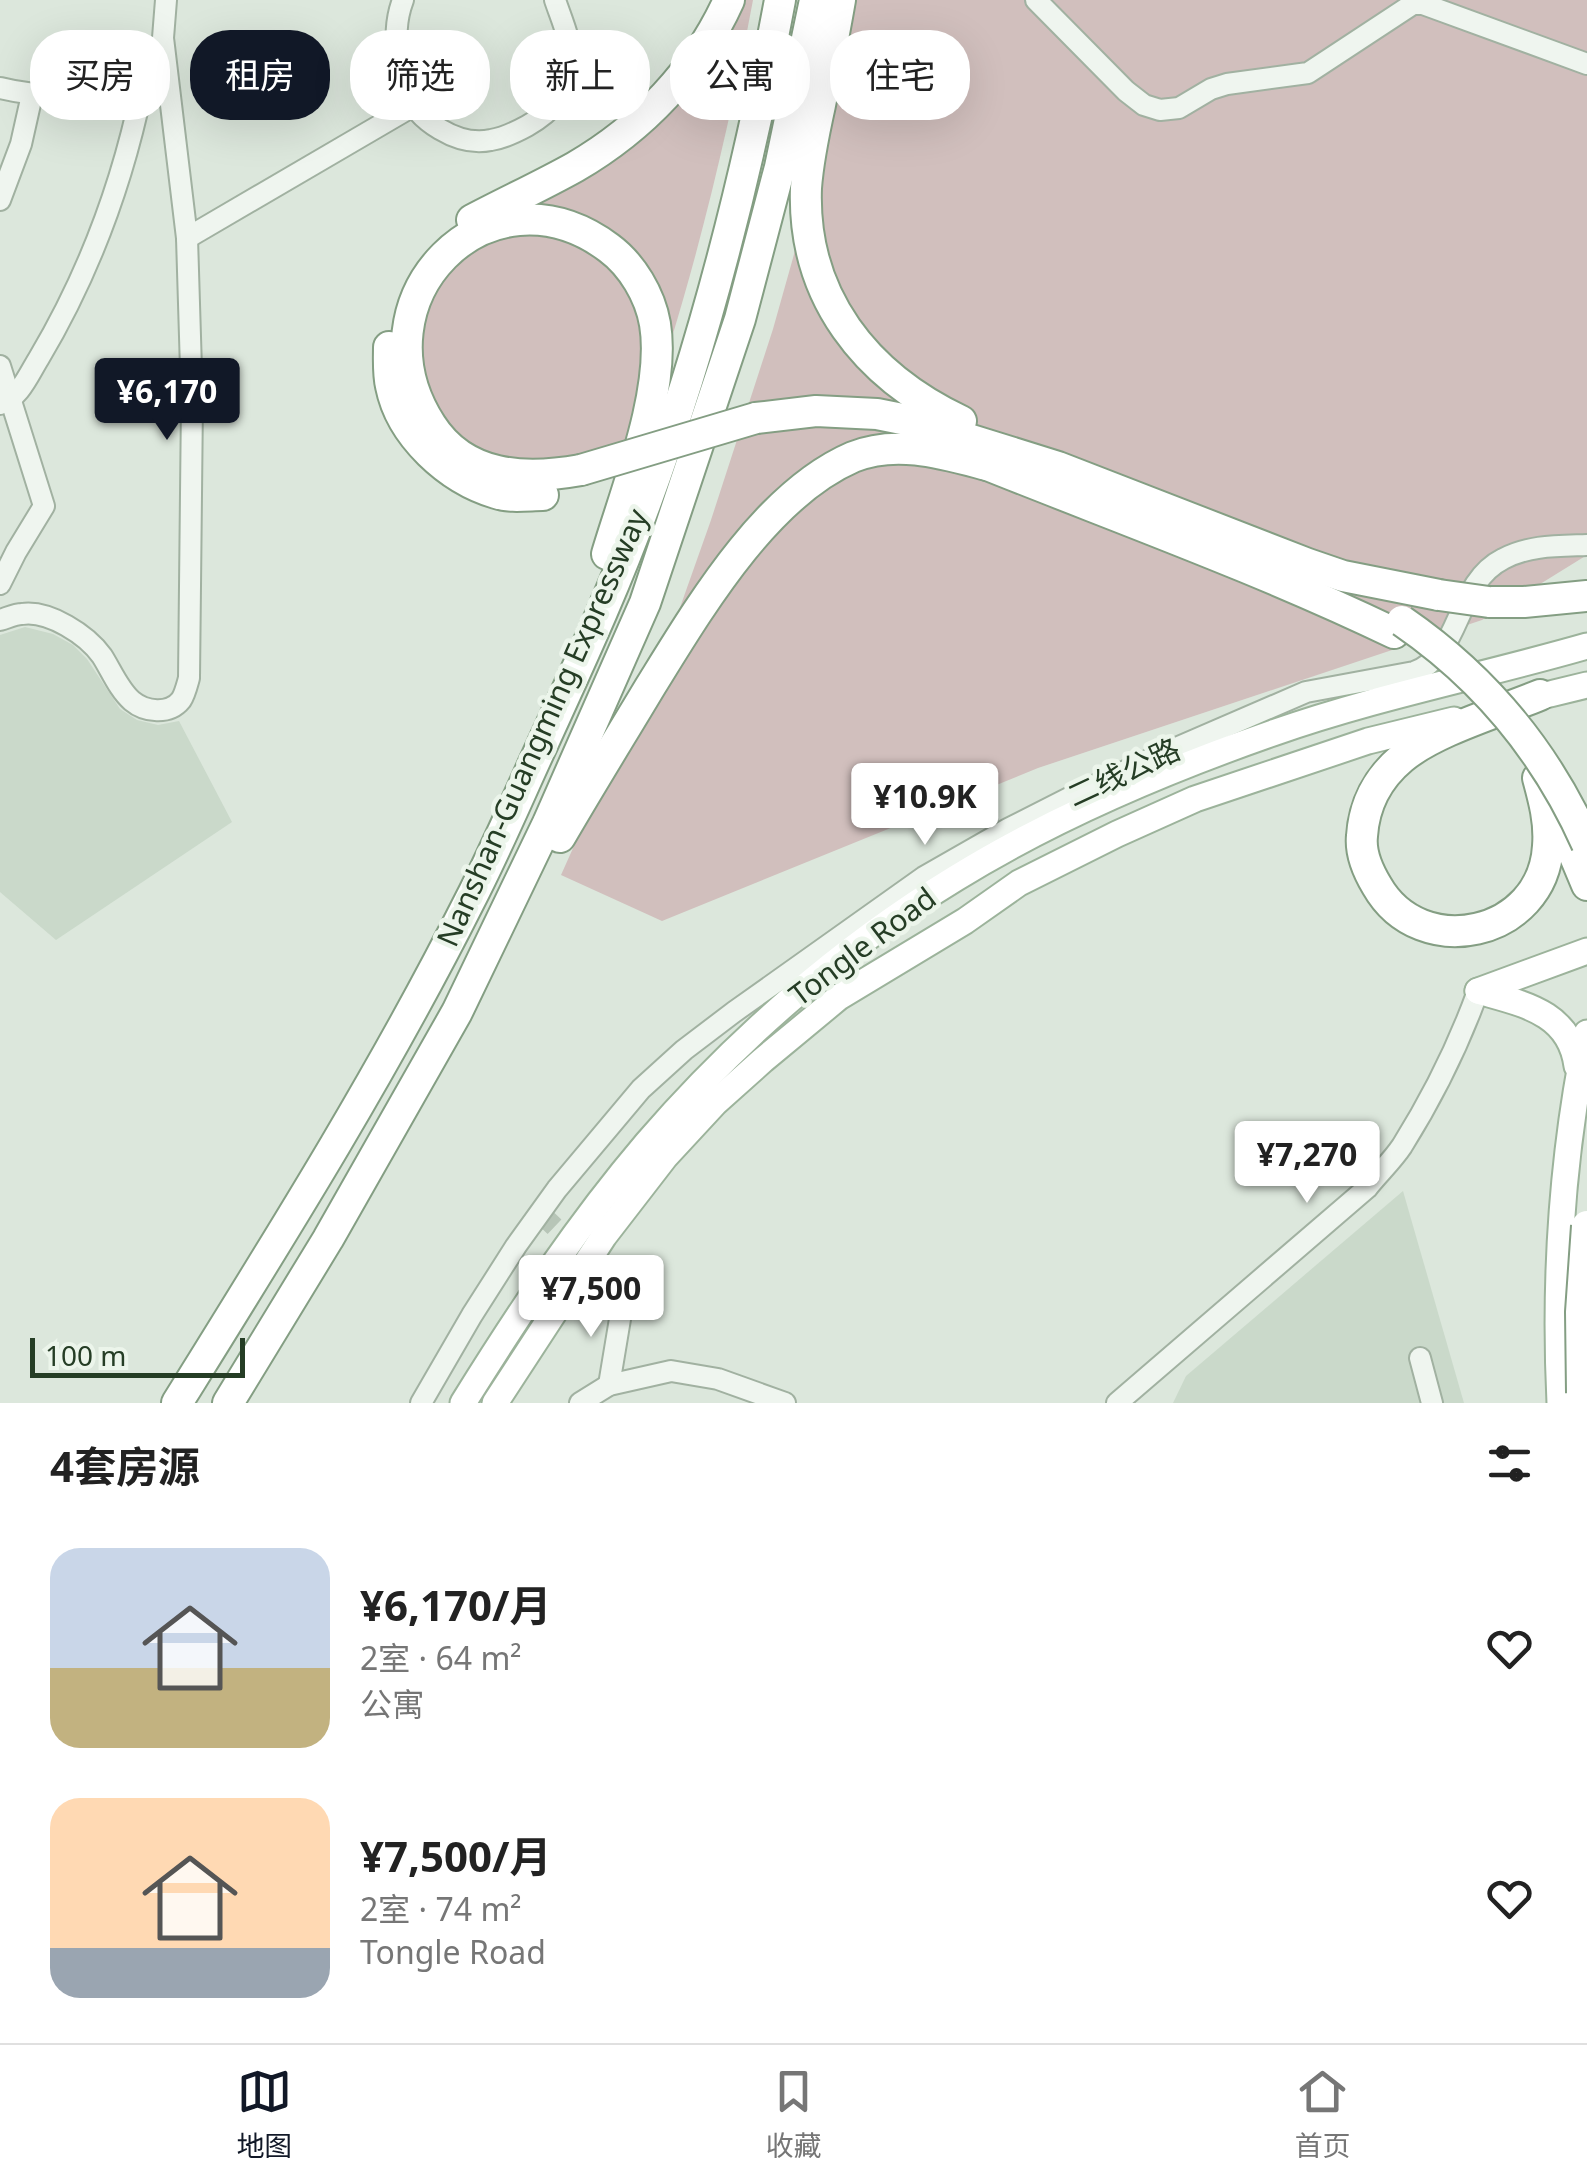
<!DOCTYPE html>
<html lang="zh">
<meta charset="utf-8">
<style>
body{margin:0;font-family:"Noto Sans","Noto Sans SC",sans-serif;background:#f2f2f2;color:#222;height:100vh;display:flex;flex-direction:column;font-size:38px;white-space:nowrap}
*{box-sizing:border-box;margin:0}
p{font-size:32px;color:#767676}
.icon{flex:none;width:55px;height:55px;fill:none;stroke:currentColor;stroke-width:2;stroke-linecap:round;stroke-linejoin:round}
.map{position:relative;height:1403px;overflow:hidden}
.drawer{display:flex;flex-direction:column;background:#fff;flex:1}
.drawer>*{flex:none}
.guide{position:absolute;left:30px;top:30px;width:1000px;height:90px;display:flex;gap:20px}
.scale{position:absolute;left:30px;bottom:25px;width:215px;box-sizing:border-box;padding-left:10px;border:5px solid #253d25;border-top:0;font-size:28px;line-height:35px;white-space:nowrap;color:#253d25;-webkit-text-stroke:8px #ecf5eb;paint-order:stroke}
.price{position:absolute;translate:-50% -85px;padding:0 22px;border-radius:10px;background:#fff;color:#222;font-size:32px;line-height:65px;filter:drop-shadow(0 2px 5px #0008)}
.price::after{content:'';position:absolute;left:50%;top:60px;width:30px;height:22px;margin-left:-15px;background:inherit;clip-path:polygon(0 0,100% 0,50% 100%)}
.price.on{background:#111827;color:#fff}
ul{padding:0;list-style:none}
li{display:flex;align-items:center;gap:30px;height:250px;padding:0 50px}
li span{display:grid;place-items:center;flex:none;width:280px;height:200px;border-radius:30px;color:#555}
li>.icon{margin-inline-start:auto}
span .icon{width:120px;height:120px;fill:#fffc;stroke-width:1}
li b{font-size:42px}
h2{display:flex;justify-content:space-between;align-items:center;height:120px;padding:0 50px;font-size:42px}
.pill{padding:0 35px;border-radius:40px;background:#fff;box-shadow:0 10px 40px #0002;font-size:35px;line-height:90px}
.pill.on{background:#111827;color:#fff}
.tab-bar{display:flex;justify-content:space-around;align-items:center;height:140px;border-top:2px solid #e0e0e0;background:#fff;font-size:28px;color:#767676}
.tab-bar a{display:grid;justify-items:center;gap:5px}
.tab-bar .on{color:#111827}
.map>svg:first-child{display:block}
</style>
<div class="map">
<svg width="1587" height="1403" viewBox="0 0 1587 1403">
<rect width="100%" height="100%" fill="#dce7dc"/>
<g fill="#cad9ca">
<polygon points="25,627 53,634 73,645 87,659 120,709 137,720 158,725 179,721 232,822 56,940 0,892 0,635"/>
<polygon points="1403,1191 1464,1403 1173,1403 1186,1376"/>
</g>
<g fill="#d1bfbd">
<path d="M743 0H753C731 118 704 233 669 347L627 246 605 228 580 216 553 209 525 207 578 181Z"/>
<polygon points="850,0 1587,0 1587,555 1482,620 1038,768 662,921 561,875 677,616 711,520 773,329 793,258 814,175"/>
<path d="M524 233C559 234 582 243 608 267 660 314 642 384 626 444L577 458 516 463 486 454 457 438 441 417 420 364 422 317 442 276 477 246Z"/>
</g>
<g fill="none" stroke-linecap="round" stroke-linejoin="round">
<polyline stroke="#b7c5b7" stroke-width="20" stroke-dasharray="20 10" stroke-linecap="butt" points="540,1213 616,1285"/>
<g stroke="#a1b1a1" stroke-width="24">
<g id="minor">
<path d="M403 0C395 21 396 39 398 60 400 70 401 80 405 90 417 121 458 147 491 140 504 138 516 132 527 126 550 113 568 94 571 67 573 44 562 21 555 0"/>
<polyline points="1036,0 1126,91 1144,105 1160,110 1179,108 1211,89 1227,84 1308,73 1413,4 1423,4 1587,64"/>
<path d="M0 88C51 101 100 94 152 88"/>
<polyline points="0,200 21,144 32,95"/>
<polyline points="187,238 413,106"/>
<polyline points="0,366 44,506 16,552 0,584"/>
<path d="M0 404C19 399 29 374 39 358 89 274 122 185 142 89"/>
<path d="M0 620C7 618 15 614 22 614 49 610 87 635 102 656 111 670 119 690 132 701 145 712 169 715 181 700 185 694 187 685 189 678L192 402 187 238 163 38 166 0"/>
<polyline points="1420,1358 1432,1403"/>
<polyline points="609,1385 623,1301 622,1293 616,1285"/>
<path d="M421 1403 472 1315 516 1246 557 1189 641 1089 684 1050 734 1012 924 877 1008 829 1081 792 1151 759 1306 692 1414 672C1461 656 1455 583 1503 559 1529 545 1558 546 1587 545"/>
<polyline points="580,1403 609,1385 671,1371 718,1379 785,1403"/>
<path d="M1117 1403 1367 1188C1378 1174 1392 1161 1402 1146 1432 1098 1459 1044 1478 991"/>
</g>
</g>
<g stroke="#9cb39b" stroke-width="29">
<g id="major">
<polyline points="1521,701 1587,685"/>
<path d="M1478 991C1523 1004 1570 1012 1577 1066"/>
<polyline points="1478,991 1587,951"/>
<path d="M463 1403C519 1313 578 1224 647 1143 735 1041 841 948 956 878 1055 817 1164 771 1273 733 1375 697 1483 676 1587 646"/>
<polyline points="495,1403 604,1236 665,1157 715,1103 763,1060 839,997 965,921 1019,883 1117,834 1195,799 1368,741 1454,720"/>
<path d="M1560 1403C1554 1280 1562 1154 1587 1033"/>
</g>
</g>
<g stroke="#849e83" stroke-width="34">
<g id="highway">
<path d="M840 0C834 35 827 70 820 105 814 132 808 160 806 188 802 297 866 376 961 421"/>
<path d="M472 220C506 202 541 186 575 167 642 128 697 71 729 0"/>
<path d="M389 347C389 359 388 373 391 386 401 436 449 479 496 493 510 498 529 495 543 495"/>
<polyline points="756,418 816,411 877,414 907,420 1058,467 1308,564 1343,576 1439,595"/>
<path d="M985 464C1122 519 1261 569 1394 633"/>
<path d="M581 470C525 480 465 478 431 425 350 300 488 158 609 248 632 265 650 295 655 324 666 390 626 490 607 554"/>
<polyline points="1489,602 1524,602 1587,596"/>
<path d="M1538 778C1544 800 1550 822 1548 846 1543 936 1421 963 1377 886 1368 871 1360 854 1362 836 1364 805 1378 778 1402 758 1434 731 1499 712 1540 695"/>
<polyline points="1558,816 1587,885"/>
<path d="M560 837C589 787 620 737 650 687 699 608 765 495 853 457 897 439 945 454 987 465"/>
<path d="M177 1403C279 1239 382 1075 469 902 496 850 519 795 544 741 579 664 615 587 644 507 705 343 748 172 780 0"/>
<polyline points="228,1403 328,1239 457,1012 548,823 645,603 740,319 780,167 815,0"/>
</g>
</g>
<use href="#minor" stroke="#eff5ef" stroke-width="20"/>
<use href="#major" stroke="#fff" stroke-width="25"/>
<use href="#highway" stroke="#fff" stroke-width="30"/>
<g stroke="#849e83" stroke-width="34" stroke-linecap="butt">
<g id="highway-bridge">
<polyline points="581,470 756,418"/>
<polyline points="1439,595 1489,602"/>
<path d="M1402 621C1485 678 1546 752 1587 844"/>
<polyline points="1582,1393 1581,1312 1587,1226"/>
</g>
</g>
<use href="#highway-bridge" stroke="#fff" stroke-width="30"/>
</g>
<g text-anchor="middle" stroke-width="9" stroke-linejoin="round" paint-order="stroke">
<g font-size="30" fill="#253d25" stroke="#ecf5eb">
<text transform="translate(543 728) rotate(-66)" y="10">Nanshan-Guangming Expressway</text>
<text transform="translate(1124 773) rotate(-25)" y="10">二线公路</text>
<text transform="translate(863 947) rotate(-37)" y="10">Tongle Road</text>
</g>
</g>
</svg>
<div class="scale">100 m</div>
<b class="price on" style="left:167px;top:443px">¥6,170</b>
<b class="price" style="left:925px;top:848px">¥10.9K</b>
<b class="price" style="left:1307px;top:1206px">¥7,270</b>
<b class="price" style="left:591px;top:1340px">¥7,500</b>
<div class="guide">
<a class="pill">买房</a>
<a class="pill on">租房</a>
<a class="pill">筛选</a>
<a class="pill">新上</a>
<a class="pill">公寓</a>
<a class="pill">住宅</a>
</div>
</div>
<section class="drawer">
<h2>4套房源<svg class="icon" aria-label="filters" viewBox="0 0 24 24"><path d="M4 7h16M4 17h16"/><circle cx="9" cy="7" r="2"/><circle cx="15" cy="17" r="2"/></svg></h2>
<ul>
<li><span style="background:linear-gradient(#c9d6e8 60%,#c2b280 0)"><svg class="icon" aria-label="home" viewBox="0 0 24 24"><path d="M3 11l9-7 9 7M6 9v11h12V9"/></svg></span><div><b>¥6,170/月</b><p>2室 · 64 m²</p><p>公寓</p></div><svg class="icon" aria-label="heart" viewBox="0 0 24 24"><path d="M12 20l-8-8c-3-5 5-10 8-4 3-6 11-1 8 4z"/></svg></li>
<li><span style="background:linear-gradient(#ffd9b3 75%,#9aa5b1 0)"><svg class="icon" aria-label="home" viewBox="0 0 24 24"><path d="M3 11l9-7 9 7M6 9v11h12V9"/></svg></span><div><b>¥7,500/月</b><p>2室 · 74 m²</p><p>Tongle Road</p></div><svg class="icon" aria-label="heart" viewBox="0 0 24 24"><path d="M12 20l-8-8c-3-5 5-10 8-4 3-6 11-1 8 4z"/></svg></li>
</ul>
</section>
<nav class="tab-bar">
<a class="on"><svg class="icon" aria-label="map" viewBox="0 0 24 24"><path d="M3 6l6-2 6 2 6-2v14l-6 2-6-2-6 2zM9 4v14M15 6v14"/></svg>地图</a>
<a><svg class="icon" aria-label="saved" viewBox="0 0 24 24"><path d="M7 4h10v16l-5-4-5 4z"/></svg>收藏</a>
<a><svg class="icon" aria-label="home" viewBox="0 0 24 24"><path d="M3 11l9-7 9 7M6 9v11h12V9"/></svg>首页</a>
</nav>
